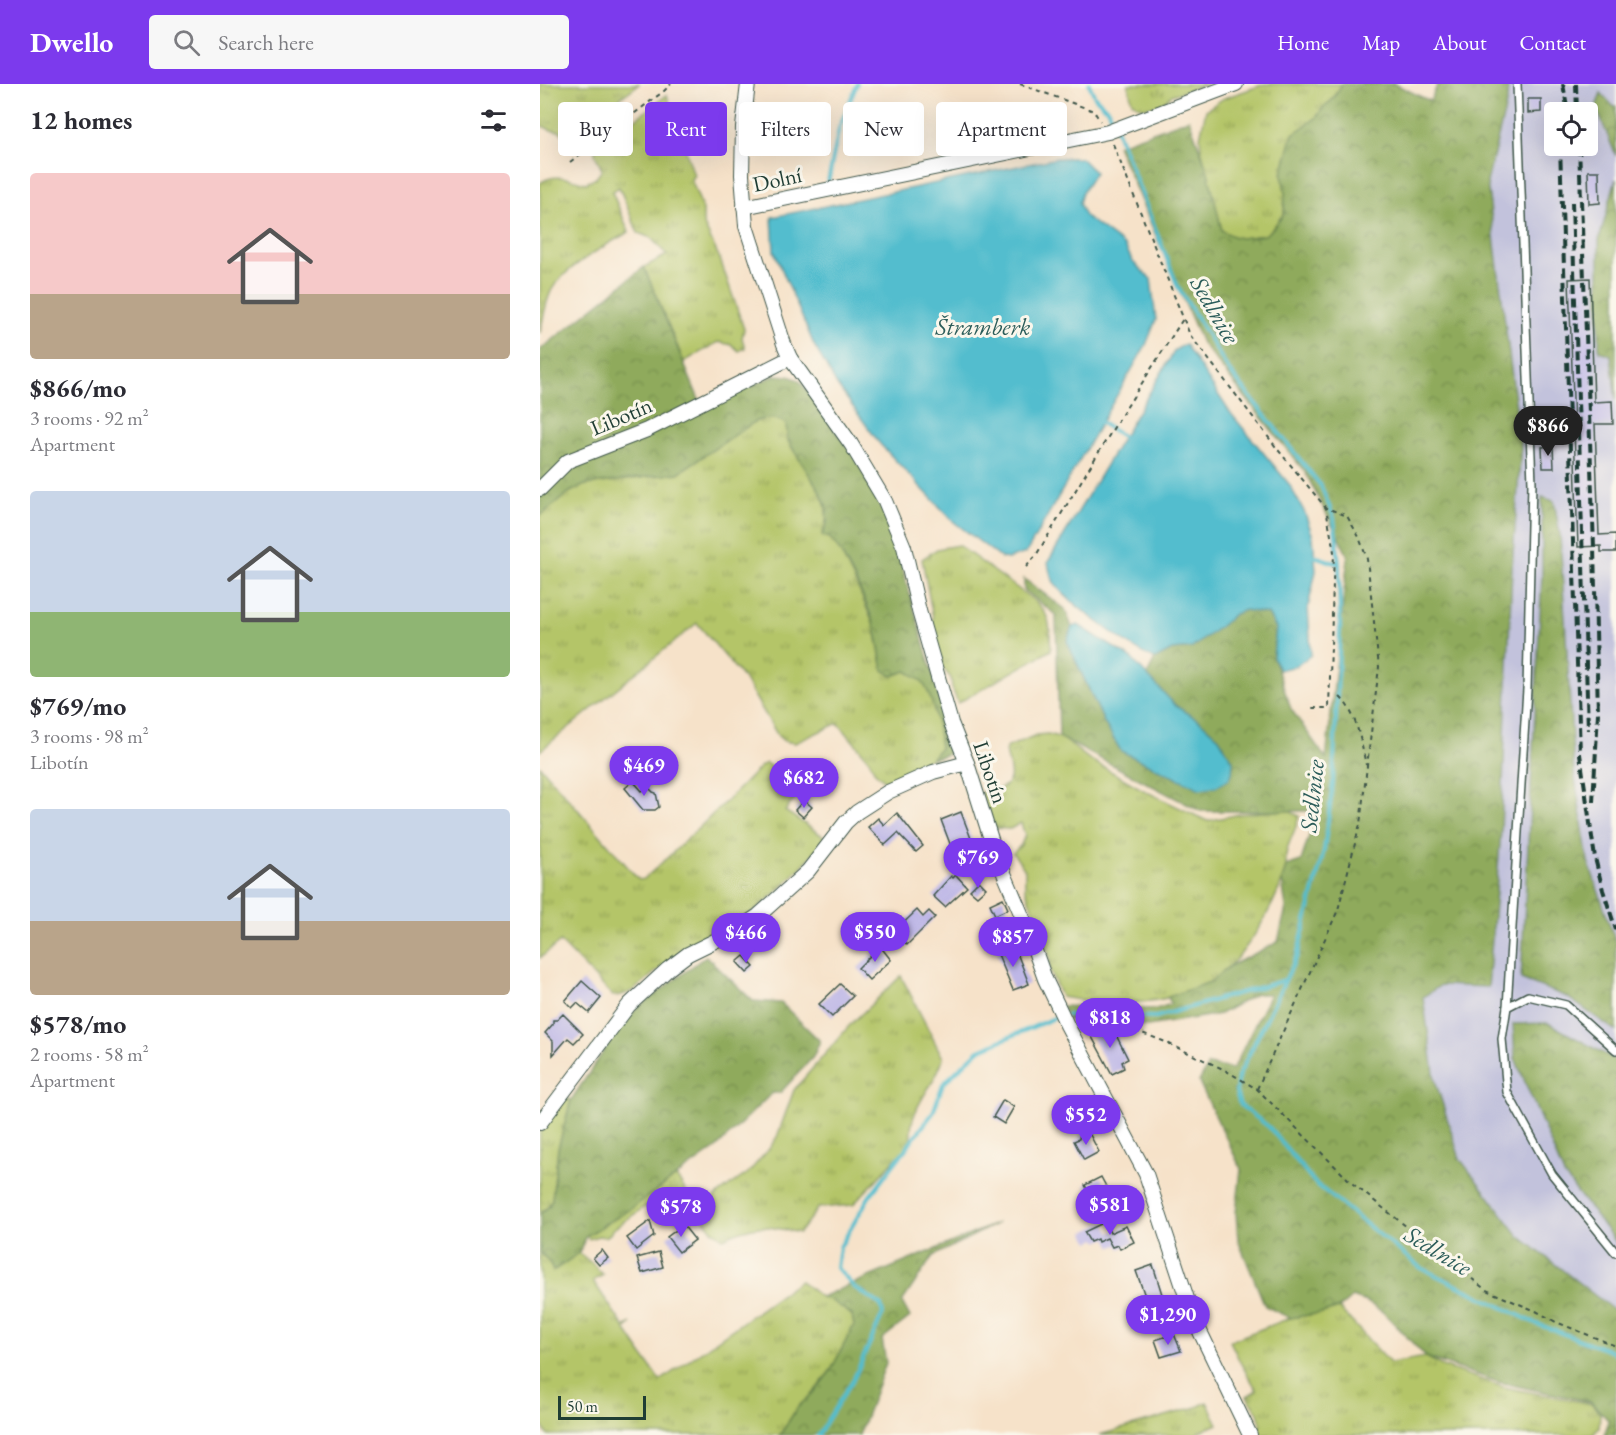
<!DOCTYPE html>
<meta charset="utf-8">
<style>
body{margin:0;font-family:"EB Garamond",serif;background:#f7f7f7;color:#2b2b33;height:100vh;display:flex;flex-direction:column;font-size:22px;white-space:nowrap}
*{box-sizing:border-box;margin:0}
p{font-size:20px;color:#7c7c81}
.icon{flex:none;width:33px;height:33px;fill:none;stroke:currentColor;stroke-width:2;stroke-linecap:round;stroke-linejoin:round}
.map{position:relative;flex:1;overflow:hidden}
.drawer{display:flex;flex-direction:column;background:#fff;width:540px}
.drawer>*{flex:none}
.banner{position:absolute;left:18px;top:18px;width:570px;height:54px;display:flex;gap:12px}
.controls{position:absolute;left:1004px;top:18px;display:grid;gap:12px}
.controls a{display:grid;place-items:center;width:54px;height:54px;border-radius:6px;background:#fff;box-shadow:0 6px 24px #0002;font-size:30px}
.scale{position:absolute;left:18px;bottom:15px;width:88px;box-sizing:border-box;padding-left:6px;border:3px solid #1f3d34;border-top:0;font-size:16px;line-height:21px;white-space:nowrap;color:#1f3d34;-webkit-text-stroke:4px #fbf7ec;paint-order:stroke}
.price{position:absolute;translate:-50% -51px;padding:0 14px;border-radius:21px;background:#7c3aed;color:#fff;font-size:20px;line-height:39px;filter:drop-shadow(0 2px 3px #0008)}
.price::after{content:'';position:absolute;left:50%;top:36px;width:18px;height:14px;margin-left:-9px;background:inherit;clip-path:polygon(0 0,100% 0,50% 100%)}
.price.selected{background:#222;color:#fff}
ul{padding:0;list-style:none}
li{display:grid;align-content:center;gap:12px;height:318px;padding:0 30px}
li span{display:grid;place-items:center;height:186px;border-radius:6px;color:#555}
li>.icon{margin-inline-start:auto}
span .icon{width:108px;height:108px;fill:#fffc;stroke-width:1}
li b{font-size:26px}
h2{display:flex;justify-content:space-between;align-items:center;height:72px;padding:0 30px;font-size:26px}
.tag{padding:0 21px;border-radius:6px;background:#fff;box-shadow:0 6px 24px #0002;font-size:21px;line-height:54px}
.tag.selected{background:#7c3aed;color:#fff}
header{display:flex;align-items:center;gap:36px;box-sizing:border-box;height:84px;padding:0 30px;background:#7c3aed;color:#fff}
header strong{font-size:28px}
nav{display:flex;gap:33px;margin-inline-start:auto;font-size:21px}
.search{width:420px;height:54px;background:#f7f7f7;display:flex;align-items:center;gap:15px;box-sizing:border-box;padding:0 21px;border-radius:6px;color:#7c7c81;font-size:22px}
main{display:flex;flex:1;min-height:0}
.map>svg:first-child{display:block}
</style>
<header>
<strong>Dwello</strong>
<div class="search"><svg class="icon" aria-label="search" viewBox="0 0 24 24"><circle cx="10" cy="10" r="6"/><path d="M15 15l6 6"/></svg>Search here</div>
<nav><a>Home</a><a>Map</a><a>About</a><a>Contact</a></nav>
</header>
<main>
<section class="drawer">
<h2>12 homes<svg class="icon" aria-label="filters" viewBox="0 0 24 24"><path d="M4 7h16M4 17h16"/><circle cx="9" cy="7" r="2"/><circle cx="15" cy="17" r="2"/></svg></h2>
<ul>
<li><span style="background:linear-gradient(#f6c9c9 65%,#b9a48a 0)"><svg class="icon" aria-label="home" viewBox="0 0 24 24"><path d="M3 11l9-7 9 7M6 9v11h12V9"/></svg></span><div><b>$866/mo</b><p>3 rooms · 92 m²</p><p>Apartment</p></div></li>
<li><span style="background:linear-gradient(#c9d6e8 65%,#8fb573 0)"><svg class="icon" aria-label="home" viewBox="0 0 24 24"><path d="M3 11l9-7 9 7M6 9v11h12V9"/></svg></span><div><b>$769/mo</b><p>3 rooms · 98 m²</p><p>Libotín</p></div></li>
<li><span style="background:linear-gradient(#c9d6e8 60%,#b9a48a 0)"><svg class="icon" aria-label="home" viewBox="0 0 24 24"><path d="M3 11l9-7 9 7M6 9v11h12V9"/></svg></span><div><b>$578/mo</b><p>2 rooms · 58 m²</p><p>Apartment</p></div></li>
</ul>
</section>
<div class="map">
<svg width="1076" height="1351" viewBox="0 0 1076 1351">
<defs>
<pattern id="grass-tufts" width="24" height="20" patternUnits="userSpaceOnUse" patternTransform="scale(1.5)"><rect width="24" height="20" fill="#b4c568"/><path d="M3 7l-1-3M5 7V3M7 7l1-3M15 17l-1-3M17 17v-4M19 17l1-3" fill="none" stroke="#92a156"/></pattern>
<pattern id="forest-crowns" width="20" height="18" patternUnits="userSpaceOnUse" patternTransform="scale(1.5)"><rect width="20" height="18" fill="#8faa5c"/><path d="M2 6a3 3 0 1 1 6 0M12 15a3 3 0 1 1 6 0" fill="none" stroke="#748c4d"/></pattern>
</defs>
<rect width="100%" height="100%" fill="#fbf7ec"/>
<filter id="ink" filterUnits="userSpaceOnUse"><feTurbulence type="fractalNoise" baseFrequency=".0167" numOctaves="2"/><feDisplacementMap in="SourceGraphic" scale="12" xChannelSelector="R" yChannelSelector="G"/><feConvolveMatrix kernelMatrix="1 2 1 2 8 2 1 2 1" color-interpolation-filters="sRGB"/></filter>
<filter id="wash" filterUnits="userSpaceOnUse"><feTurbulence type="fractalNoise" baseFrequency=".008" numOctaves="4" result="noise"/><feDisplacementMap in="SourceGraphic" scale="24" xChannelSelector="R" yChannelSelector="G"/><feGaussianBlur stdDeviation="1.35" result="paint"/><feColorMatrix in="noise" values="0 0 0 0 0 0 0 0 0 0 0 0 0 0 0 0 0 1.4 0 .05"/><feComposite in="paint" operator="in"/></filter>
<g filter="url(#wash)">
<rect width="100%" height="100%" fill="#f6e2c9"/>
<path fill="#c2c2dc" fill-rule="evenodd" d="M898 0H1076V1253L825 991 890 18ZM1014 28H1047V62H1014Z"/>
<g fill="url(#grass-tufts)" stroke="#6a814e" stroke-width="1.5">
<polygon points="0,0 99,0 26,54 20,47 11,46 0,41"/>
<polygon points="588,0 667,0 632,11 620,21 602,24 592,18"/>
<polygon points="725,0 802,0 793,15 783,24 776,34 753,51 742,90 745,108 744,129 732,145 725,151 701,154 695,153 682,147 661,65 660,53 666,26 684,14"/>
<path d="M127 11 154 91 151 95 163 126V139L180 175 204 245 202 254 205 264 199 267 192 261 178 258 144 278 104 183 127 171 111 154 98 149 79 103 72 108 89 148C69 159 24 184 13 204 6 214 3 236 0 249V99C13 89 31 94 46 99L56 94 62 86 55 70V66Z"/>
<path d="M229 334 241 336 246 340C247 346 247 353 249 358 263 388 299 414 282 450L290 453 297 461 319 506 335 544 343 586 352 592 366 587C373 591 381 595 385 602 394 618 399 646 400 664L391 675 345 697 335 688 329 676 298 639 255 659 244 657 238 652 205 596 157 539 0 667V432L30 408 45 401 138 389 216 337Z"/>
<path d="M418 461 495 517C513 534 509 543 511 566L418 619 412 604 411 594 396 576 390 543 393 534 382 475 397 465Z"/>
<path d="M508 650 522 654 549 675 607 708 667 737 700 730 747 726 759 732C757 744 750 754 747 766 745 773 747 781 745 788 734 824 702 880 668 899 623 923 570 922 521 913L510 886V873L485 804V786L473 769 481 761 485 751 481 739 470 745 453 744 441 708C448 705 454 708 461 704 479 696 466 679 466 664L496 651Z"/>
<path d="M226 679 260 708 245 727 286 754C261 785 232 816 199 838 174 855 146 869 120 885 102 897 96 911 73 912L20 858 0 874V682L99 796 104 795C144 759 182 722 220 683Z"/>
<path d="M361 892 403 974C395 1004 367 1023 371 1058L313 1121 278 1124 259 1149C224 1141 216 1139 183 1154L171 1145 161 1132 163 1124 181 1108 208 1089 229 1065 237 1053 254 1006 310 941Z"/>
<polygon points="26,1014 31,1016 18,1065 12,1115 9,1121 0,1130 0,1047"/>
<polygon points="136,1092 152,1116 112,1129 106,1122 72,1146 70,1150 65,1153 58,1152 49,1155 46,1152 89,1126"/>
<polygon points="0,1168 10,1179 13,1187 39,1169 54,1181 63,1191 53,1197 84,1243 91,1239 85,1245 120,1297 260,1197 281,1213 290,1216 312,1231 314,1241 291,1286 275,1307 257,1324 240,1351 7,1351 0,1338"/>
<polygon points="799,1224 850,1279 886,1273 902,1282 963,1303 1052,1320 1060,1330 1059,1343 1053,1351 718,1351 716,1346 721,1340 718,1329 707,1312 717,1306 701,1280 690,1257 750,1234 782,1229"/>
<polygon points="667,1318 678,1340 658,1348 659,1351 560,1351 657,1323"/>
</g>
<g fill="url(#forest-crowns)" stroke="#577448" stroke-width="1.5">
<polygon points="802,0 855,0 890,17 898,0 968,0 967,17 947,98 981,363 972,484 961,747 948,903 901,901 883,913 895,996 920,1075 979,1152 1076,1228 1076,1351 1064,1351 1069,1337 1051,1318 958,1298 886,1273 843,1228 827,1218 812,1213 799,1224 782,1229 750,1234 725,1222 698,1156 696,1129 701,1085 659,998 668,981 693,985 730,910 716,910 680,930 608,942 529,936 522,922 616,925 631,920 628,913 670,898 688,883 738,858 746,824 742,796 746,782 761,777 777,727 660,727 519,653 516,531 484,506 484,495 525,525 532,543 529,550 535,576 565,640 581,667 637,695 693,677 679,654 660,637 636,622 607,591 615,575 632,566 652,564 688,536 694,530 705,526 728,530 736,544 733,573 751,625 786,675 808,472 765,388 662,259 577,61 649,35 668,88 682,147 695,153 701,154 725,151 732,145 744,130 745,108 742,90 753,50 776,34 783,24 793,15"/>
<polygon points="1061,9 1074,23 1076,22 1076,72 1056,23"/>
<polygon points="1076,95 1076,316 1071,271 1059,267 1059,156"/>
<path d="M104 183 162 323 236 291 249 292 259 296 313 371 334 407 352 448 415 668 391 675 400 664C399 646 394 618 385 602 381 595 373 591 366 587L352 592 343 586C340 572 339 558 335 545 330 524 304 469 290 454L282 452 287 439 286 421 279 406 248 357 246 340C236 333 228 334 216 337L138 389 45 401 30 408 0 432V266Z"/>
<polygon points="1002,413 1014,417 1020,451 1034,688 1048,777 1076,859 1076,947 1027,913 981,895 1002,492"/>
<polygon points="166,872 213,917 241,919 280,957 273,973 240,1009 232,1009 176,1064 89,1126 46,1152 39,1169 13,1187 10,1179 0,1168 0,1130 9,1122 12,1115 18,1065 31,1016 73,953 95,926"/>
<polygon points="1008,939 1076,976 1076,1158 1024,1091 975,974 973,940"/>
<polygon points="458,1139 393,1172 362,1218 370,1233 342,1255 346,1279 319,1351 240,1351 257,1324 275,1307 291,1286 314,1241 312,1231 290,1216 281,1213"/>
</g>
<g fill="#52bdce" stroke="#387d81" stroke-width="1.5">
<polygon points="517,74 541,74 555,88 542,109 539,119 545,132 585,162 593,178 611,195 616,236 606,261 486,469 468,475 461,474 414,438 394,417 340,360 297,301 274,261 234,167 232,133"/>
<path d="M645 260 689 327 749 400 765 429 773 453 776 487 768 523 771 571 756 582 739 586 733 573 736 544 728 530 705 526 694 530 688 536 652 564 632 566 615 575C596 568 526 517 515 500 510 492 509 486 508 478L635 266Z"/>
<polygon points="538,541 591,574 636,622 660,637 679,654 693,677 692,689 688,696 677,702 660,705 581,667 565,640 527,557 532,543"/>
</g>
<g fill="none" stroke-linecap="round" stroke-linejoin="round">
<g stroke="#52bdce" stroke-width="4">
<polyline points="549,0 555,13 569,27 638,203 688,285 781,402 794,434 799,480 800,544 793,699 784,766 757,872 698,993 696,1008 700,1021 729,1043 775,1099 881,1184 997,1240 1073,1268 1076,1270"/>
<polyline points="287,103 299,44 317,0"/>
<polyline points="558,337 587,355"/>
<polyline points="771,471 799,480"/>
<polyline points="527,931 616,933 745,896"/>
<polyline points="278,1351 314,1294 343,1230 341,1221 314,1203 297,1184 300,1163 329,1113 393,1029 403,1000 439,966 519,932"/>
</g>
</g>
<g id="blocks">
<g fill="#beb7e6">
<polygon points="988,15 1001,15 1001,28 988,29"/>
<polygon points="1048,87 1059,87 1060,119 1049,120"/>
<polygon points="1050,194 1054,318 1072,317 1073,340 1055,340 1059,451 1076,450 1076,468 1061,468 1061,462 1038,463 1029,195"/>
<polygon points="1013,362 1014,384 1003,384 1002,363"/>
<polygon points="93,697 102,707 108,703 113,708 116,709 119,723 115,726 103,726 85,704"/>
<polygon points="264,716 272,723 263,733 255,726"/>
<polygon points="421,728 432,757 412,765 401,736"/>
<polygon points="357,729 383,762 376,768 358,749 345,761 328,743 338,734 344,741"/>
<polygon points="416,791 427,803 405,823 393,812 411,792 413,794"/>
<polygon points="439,797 446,804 437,812 430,806"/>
<polygon points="463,814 468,825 455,831 450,820"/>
<polygon points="377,826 383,833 389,827 395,833 367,861 355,847"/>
<polygon points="474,861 489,900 473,906 457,868"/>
<polygon points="340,862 351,876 329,896 318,884"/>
<polygon points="204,872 214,883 207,889 197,878"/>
<polygon points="42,897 61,914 49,929 37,919 32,924 25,917"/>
<polygon points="300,900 313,912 292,933 279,920"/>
<polygon points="23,930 43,950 34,959 28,954 13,971 13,957 5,949 13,940 13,936 17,936"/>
<polygon points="571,941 588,975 582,978 584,984 572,990 551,951"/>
<polygon points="463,1016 474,1023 464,1040 453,1033"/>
<polygon points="549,1049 559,1068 544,1076 534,1057 539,1055 540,1050 544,1052"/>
<polygon points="561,1093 569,1108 553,1117 545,1101"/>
<polygon points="110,1137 114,1152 96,1166 87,1154"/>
<polygon points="565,1138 570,1149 586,1142 594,1158 580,1165 578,1161 572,1163 567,1154 558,1158 557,1155 550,1158 544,1148"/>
<polygon points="143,1141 155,1156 139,1168 127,1153"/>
<polygon points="62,1166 68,1174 59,1181 53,1174"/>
<polygon points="119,1168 123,1183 102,1189 97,1174"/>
<polygon points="613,1181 625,1220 610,1226 596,1187"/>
<polygon points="634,1250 641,1267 621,1273 615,1256"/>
</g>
</g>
</g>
<g filter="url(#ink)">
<use href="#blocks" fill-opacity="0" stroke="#3f564a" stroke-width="1.5"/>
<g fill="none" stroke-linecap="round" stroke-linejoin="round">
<g stroke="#3f564a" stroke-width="10">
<g id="lane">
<polyline points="967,923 987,605 992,399 977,0"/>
<polyline points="1076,966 1026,921 988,912 967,923 962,955 967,1008 1012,1090 1076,1169"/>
</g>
</g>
<g stroke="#3f564a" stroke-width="16">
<g id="street">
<polyline points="208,0 203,43 202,91 206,142 244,260 250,274 311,360 345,417 364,463 379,527 411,639 427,679 455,768 485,839 505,895 527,941 606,1090 653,1233 710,1351"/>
<polyline points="204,123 568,48 696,0"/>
<polyline points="0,405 28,377 107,346 250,274"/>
<polyline points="0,1039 89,921 128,885 148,870 197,846 218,832 268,787 306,738 317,728 348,708 393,688 427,679"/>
</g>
</g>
<g stroke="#3f564a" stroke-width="2" stroke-dasharray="4.5 4.5" stroke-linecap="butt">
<polyline points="480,0 554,27 560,37"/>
<polyline points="573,60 650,251 739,367 786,424 794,468 789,624 769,624"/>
<polyline points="30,78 124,7 131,0"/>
<polyline points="486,483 495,473 579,335 643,235"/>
<path d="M800 613C817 629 821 659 826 681"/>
<polyline points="542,941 563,942 573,940 589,944 623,957 683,985 717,1005 813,1100 946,1206 996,1227 1016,1238 1076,1262"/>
<polyline points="717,1005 798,826 820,740 839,583 827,475 819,453 807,432 787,424"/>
</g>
<use href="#lane" stroke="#fff" stroke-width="7"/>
<use href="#street" stroke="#fff" stroke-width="14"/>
<g stroke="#1f3d34" stroke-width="4" stroke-dasharray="9 4.5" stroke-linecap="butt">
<polyline points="1023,0 1028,28"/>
<polyline points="1036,0 1037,28"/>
<polyline points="1020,62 1040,670 1055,774 1063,806 1076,846"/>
<polyline points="1039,62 1054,463 1058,629 1053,718"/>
<polyline points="1032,118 1048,646"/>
</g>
</g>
</g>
<g text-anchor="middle" stroke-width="6" stroke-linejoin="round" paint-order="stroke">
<g font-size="22" fill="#1f3d34" stroke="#fbf7ec">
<text transform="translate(237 95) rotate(-12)" y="8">Dolní</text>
<text transform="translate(81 332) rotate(-23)" y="8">Libotín</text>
<text transform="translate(451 688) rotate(71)" y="8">Libotín</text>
</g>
<g font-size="24" font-style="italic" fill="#2c5d5a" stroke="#fbf7ec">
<text transform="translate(675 226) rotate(60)" y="8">Sedlnice</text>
<text x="443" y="251">Štramberk</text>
<text transform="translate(772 712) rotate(-84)" y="8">Sedlnice</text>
<text transform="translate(898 1167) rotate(31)" y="8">Sedlnice</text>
</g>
</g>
</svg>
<div class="controls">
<a><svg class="icon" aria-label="locate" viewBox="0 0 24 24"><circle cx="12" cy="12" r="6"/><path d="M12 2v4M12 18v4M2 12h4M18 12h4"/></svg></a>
</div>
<div class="scale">50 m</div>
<b class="price selected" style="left:1008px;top:373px">$866</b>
<b class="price" style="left:104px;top:713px">$469</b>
<b class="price" style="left:264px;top:725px">$682</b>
<b class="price" style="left:438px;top:805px">$769</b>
<b class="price" style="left:335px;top:879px">$550</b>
<b class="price" style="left:206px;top:880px">$466</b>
<b class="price" style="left:473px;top:884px">$857</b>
<b class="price" style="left:570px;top:965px">$818</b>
<b class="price" style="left:546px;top:1062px">$552</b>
<b class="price" style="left:570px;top:1152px">$581</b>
<b class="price" style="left:141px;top:1154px">$578</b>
<b class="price" style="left:628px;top:1262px">$1,290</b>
<div class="banner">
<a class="tag">Buy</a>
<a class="tag selected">Rent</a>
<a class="tag">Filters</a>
<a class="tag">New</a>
<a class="tag">Apartment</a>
</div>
</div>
</main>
